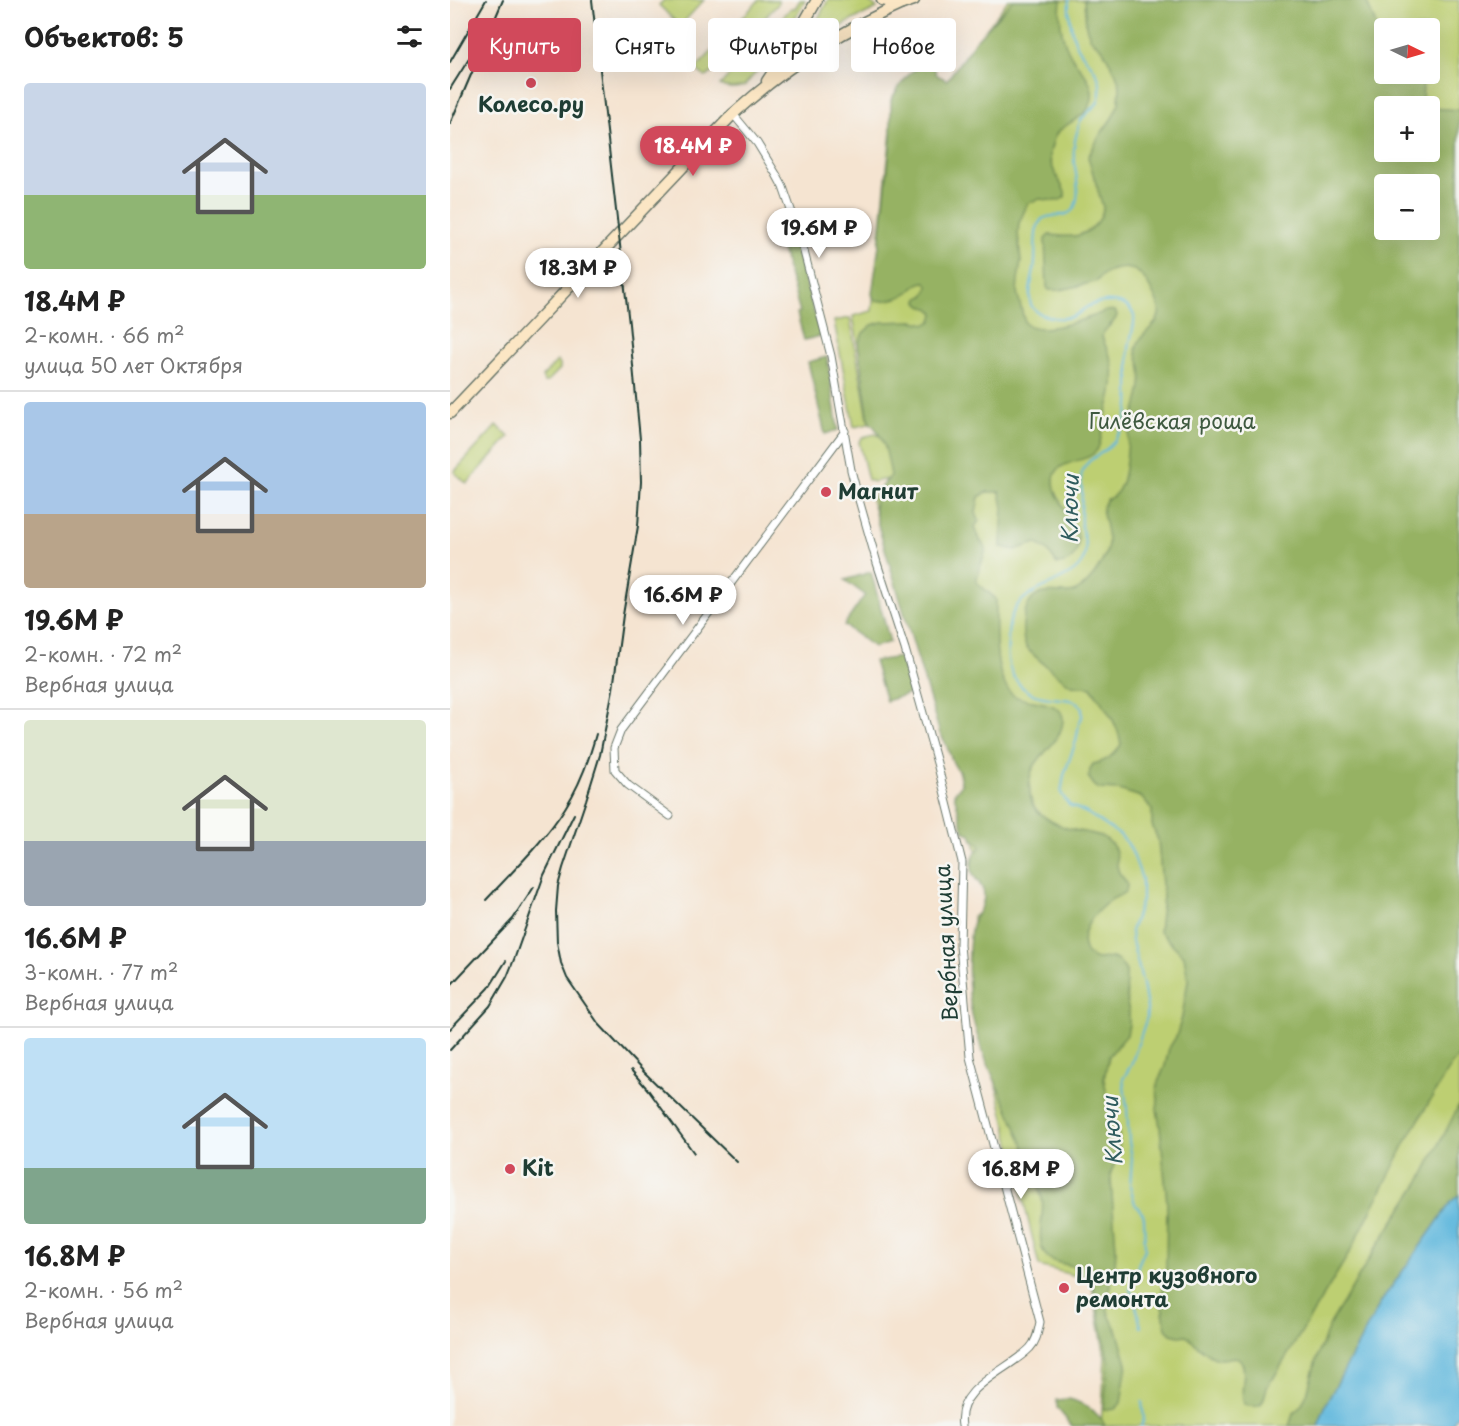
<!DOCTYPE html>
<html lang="ru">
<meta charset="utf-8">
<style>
body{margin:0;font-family:"Playpen Sans",sans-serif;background:#f6f6f6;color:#222;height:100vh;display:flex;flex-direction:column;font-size:22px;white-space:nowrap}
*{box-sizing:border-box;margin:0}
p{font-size:20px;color:#767676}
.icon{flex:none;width:33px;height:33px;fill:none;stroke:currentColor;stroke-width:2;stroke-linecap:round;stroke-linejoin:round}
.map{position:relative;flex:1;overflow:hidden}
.panel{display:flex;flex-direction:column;background:#fff;width:450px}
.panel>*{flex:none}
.banner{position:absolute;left:18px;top:18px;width:570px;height:54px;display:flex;gap:12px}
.needle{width:39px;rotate:95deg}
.tools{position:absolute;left:924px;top:18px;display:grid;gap:12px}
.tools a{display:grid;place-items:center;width:66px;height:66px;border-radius:6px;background:#fff;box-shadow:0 6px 24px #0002;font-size:30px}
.price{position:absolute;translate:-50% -51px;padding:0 14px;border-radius:21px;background:#fff;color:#222;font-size:20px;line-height:39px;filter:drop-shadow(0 2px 3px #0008)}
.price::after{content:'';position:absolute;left:50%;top:36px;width:18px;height:14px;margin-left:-9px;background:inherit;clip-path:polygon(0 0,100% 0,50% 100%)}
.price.current{background:#d1495b;color:#fff}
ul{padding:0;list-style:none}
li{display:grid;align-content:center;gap:12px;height:318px;padding:0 24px}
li+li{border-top:2px solid #e0e0e0}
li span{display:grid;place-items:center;height:186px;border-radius:6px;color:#555}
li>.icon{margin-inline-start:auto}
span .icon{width:108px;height:108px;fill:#fffc;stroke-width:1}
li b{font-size:26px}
h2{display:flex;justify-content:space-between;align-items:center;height:72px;padding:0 24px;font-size:26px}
.pill{padding:0 21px;border-radius:6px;background:#fff;box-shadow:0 6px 24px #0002;font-size:21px;line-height:54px}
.pill.current{background:#d1495b;color:#fff}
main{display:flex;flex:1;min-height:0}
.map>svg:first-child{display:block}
</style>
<main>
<section class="panel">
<h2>Объектов: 5<svg class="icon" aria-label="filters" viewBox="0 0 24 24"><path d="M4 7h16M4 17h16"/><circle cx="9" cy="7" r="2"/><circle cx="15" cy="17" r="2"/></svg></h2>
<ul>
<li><span style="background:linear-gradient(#c9d6e8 60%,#8fb573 0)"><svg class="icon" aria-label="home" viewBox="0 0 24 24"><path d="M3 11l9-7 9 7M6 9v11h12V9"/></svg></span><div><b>18.4M ₽</b><p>2-комн. · 66 m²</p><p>улица 50 лет Октября</p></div></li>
<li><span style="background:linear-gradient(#a9c7e8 60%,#b9a48a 0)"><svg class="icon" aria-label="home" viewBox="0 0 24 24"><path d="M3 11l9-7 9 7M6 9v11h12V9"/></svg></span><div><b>19.6M ₽</b><p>2-комн. · 72 m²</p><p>Вербная улица</p></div></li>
<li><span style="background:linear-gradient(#dfe7d0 65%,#9aa5b1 0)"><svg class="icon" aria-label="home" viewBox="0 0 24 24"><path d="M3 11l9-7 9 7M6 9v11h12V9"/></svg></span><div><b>16.6M ₽</b><p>3-комн. · 77 m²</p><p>Вербная улица</p></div></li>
<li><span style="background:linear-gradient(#bfe0f5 70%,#7fa58c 0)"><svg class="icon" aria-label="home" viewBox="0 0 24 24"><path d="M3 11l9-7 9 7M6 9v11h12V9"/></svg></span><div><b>16.8M ₽</b><p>2-комн. · 56 m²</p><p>Вербная улица</p></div></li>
</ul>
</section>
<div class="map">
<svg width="1009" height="1426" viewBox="0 0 1009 1426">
<rect width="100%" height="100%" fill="#f6f6f2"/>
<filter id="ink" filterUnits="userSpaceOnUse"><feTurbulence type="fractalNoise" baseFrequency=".0167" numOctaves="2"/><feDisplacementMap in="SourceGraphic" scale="12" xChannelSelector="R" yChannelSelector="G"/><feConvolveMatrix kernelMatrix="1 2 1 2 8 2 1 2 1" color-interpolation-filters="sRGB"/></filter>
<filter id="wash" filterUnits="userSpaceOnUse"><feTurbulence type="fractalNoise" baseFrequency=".008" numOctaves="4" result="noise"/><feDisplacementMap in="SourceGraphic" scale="24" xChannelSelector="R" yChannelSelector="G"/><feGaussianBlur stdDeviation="1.35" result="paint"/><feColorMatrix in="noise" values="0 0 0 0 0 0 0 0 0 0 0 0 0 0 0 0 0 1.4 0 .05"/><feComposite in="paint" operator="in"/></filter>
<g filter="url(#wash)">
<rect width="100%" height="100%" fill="#f5e4d1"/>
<g fill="#bdcf72" stroke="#6e8653" stroke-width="1.5" fill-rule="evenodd">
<polygon points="214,0 254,0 230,26 209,5"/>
<polygon points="309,0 328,0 328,4 288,46 276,35"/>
<path d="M350 0H355L331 44 294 86C287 88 277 89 270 85L341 8H345Z"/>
<path d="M378 0H415L427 8C398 22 367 37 343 58L342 56 363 28Z"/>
<path d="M558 0H1009V1176L993 1171 860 1426H651L655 1357 641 1280 589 1266 524 991 523 917 539 906 503 748 421 500 437 479 423 482 418 480 409 442 413 437 425 434 430 436 420 416 403 316 422 311 443 112 498 82ZM934 28H980V74H934ZM934 106H980V152H934ZM934 184H980V230H934Z"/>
<polygon points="272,41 283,50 258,76 255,77 247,70 248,66"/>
<polygon points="400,318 419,424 404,427 384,321"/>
<polygon points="107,361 110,364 110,369 97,382 94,382 92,377"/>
<polygon points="47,425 59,437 17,484 4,472"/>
</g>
<g fill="#96b264" stroke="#5a784c" stroke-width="1.5" fill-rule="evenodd">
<path d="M563 0H611C609 18 611 38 620 54 628 68 644 79 642 98 640 117 619 120 608 132 605 135 603 141 602 145 600 151 599 156 601 163 604 173 611 183 615 192V197C607 204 599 199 589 199 586 200 581 202 578 203L569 223 568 233 571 262 568 280 567 292 575 323C588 335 626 322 641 317 650 314 656 309 665 311L667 315C665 324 655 327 652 336 654 345 660 353 662 362 667 383 659 405 653 425 652 432 651 442 648 448 640 466 603 456 604 482 605 506 639 527 625 554 621 562 615 564 607 564L598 551 586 543 565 550 551 547 553 507 550 492H537L529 497 526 513 529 521 524 528 530 540 536 549C535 554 525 579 527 582 528 584 543 596 546 599 546 624 542 678 563 695 574 704 612 698 613 719 613 738 594 751 585 765 580 772 579 783 580 791 580 797 581 803 585 808 593 818 609 826 620 829 638 834 659 832 666 852 668 860 665 867 670 874 674 879 679 883 676 890 673 896 666 896 661 900 646 910 625 934 637 953 639 955 641 957 644 959L663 958 670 962 676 971 677 1003 679 1013V1024L677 1035 659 1056 654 1079 658 1101 669 1135V1149L667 1159 661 1172V1180L666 1249 665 1266 656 1302 659 1315 668 1333 677 1364 671 1403 665 1409 657 1410 654 1409 658 1360 642 1280 630 1274C623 1258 599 1270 592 1248 587 1233 595 1215 592 1199 590 1190 586 1181 583 1173 579 1160 575 1147 569 1134 550 1088 523 1044 519 994 518 976 518 942 522 925 525 915 534 907 534 896 534 888 529 883 524 876 519 868 522 854 530 848 530 843 527 842 523 840L521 834 514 832 504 794 511 785V774C499 763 500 746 490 734L430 532C427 519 420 502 429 490 433 484 438 481 441 475 437 456 435 435 419 422L408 345 413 333 422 325 432 322 464 321 476 324 481 322 483 318 484 313 481 309C475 306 470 308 468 301L469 298C476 296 477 292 478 286L476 282C467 282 465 287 459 292 449 299 435 302 424 300L422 294 431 231 441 139V100L448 88 461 72 474 64 484 67 487 75 497 80 526 40Z"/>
<path d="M634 0H916L934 45V74H946L948 76 973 80 972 106H934V152H980V108L1009 110V1056L999 1068 957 1140 900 1252 823 1379C810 1388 821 1415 794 1404 789 1391 796 1379 793 1366 789 1351 779 1360 770 1359 760 1359 742 1341 736 1335L729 1336 721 1334 716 1329 711 1300 716 1269 717 1203 710 1127 707 1109 708 1100 707 1090 708 1082 715 1066 719 1048 726 1037 732 1017 738 980 734 956 709 931 713 896 708 840 702 825V810L691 797 669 790 649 789 644 785 639 778 640 769 643 764C659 760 661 757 671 745 669 723 652 704 641 687 635 686 628 686 622 685 616 683 580 653 576 647 571 636 572 611 580 602 590 588 605 594 619 593 637 591 659 557 658 540 657 530 654 519 652 508L657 499C680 493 675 446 680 428 685 409 694 389 691 369 690 360 683 352 688 343 693 331 712 324 709 309 708 302 697 281 692 276 681 263 656 268 647 281 636 284 609 292 599 290L597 287 595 239 599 235C608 235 619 238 629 235 641 231 653 220 653 207L638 157 650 135 662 118 669 103 670 86 666 74 653 50 640 38 636 26ZM934 184H980V230H934Z"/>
<polygon points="336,214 371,336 354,340 347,313 350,312 323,217"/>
<polygon points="377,357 388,430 375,434 358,362"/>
<polygon points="421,572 440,642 424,647 394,625 415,595 395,580"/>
<polygon points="450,657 461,693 436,701 424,661"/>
<polygon points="1009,1105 1009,1195 1002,1201 931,1302 876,1404 868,1426 839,1426 843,1414 851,1406 857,1394 866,1360 880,1324 924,1251 972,1178"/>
<path d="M619 1399C631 1402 651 1413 655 1426H622L607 1408V1400Z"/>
</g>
<polygon fill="#60b8dd" stroke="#407a88" stroke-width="1.5" points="1009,1195 1009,1413 1001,1426 868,1426 876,1404 931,1302 1002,1201"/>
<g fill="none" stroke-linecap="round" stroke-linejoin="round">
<g stroke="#60b8dd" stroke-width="2">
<path d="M619 0C618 11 622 38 628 47 635 60 647 68 650 84 651 87 650 90 650 93 648 110 639 108 631 120 630 121 628 127 628 129 625 138 623 148 624 158 625 172 631 192 625 206 620 220 600 212 591 220 590 222 588 226 587 228 584 239 586 251 585 262 584 274 577 295 581 305 587 317 609 320 621 317 629 315 634 307 641 305 654 300 679 299 684 316 686 324 679 340 679 349 678 354 679 359 679 364 679 372 679 380 679 388 679 396 680 404 678 412 675 423 668 437 660 446 651 455 636 459 632 472 630 477 632 485 632 491 632 502 630 513 631 525 633 536 638 546 634 558 631 566 625 571 618 575 585 594 558 594 558 640 557 653 557 665 564 677 584 710 618 690 632 707V717L629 724 626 741 614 775 611 793 619 805 637 813 670 835 678 844 683 854 692 879V900L681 931 682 941 693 984 697 1008V1017L681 1065 673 1079 677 1108 679 1142 682 1158 680 1186 685 1204 693 1214 694 1218 695 1249 688 1265 687 1276 680 1290 684 1297 691 1327"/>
<polyline points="691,1426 694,1419 692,1402"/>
</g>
</g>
</g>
<g filter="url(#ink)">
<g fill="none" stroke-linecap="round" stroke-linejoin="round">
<g stroke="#6a776b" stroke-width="9">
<g id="minor">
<path d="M283 114 307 143 326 174 333 187 350 236 381 356 401 470 407 493 427 563 455 649 487 763 512 862 510 945 520 1057 590 1322C588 1331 587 1341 580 1348 558 1371 505 1387 512 1426"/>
<polyline points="220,816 178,785 165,770 164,748 171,730 395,431"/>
</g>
</g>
<g stroke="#6a776b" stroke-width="13">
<g id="secondary">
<polyline points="432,0 452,4 464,0"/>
<polyline points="317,81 343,42 367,0"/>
<path d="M0 413 283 114C335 67 388 32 452 4"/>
</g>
</g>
<use href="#minor" stroke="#fff" stroke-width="7"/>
<use href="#secondary" stroke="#fbe6c4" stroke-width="10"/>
<g stroke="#1f3d34" stroke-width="2">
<polyline points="142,0 179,324 190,439 191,482 188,526 173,615 163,689 150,755 136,800 113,868 108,886 106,911 107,942 111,963 117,978 148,1023 194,1072 287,1162"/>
<polyline points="0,62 36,0"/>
<polyline points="0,89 22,54"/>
<polyline points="0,124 53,0"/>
<path d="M36 900C62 872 95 840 115 808 130 785 139 760 146 734"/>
<polyline points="0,986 63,919 84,887"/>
<polyline points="0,1029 39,988 56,961"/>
<polyline points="0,1050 40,1006 57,977 65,957 94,875 124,814"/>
<polyline points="181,1070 199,1091 244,1153"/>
</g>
</g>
</g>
<g fill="#d1495b" stroke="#f6f6f2" stroke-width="2">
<circle cx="81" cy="83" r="6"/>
<circle cx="376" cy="492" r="6"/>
<circle cx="60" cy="1169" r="6"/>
<circle cx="614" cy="1288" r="6"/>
</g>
<g text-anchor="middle" stroke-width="5" stroke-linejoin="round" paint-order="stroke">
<g font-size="21" font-weight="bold" fill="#1f3d34" stroke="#f6f6f2" text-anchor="start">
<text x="81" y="112" text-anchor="middle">Колесо.ру</text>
<text x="388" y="499">Магнит</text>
<text x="72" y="1176">Kit</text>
<text x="626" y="1283">Центр кузовного<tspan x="626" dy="24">ремонта</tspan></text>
</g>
<g font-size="21" fill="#3f5a40" stroke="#f6f6f2">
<text x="722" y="429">Гилёвская роща</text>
</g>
<g font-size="21" fill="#1f3d34" stroke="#f6f6f2">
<text transform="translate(497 943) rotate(-93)" y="7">Вербная улица</text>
</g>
<g font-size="22" font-style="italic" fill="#2f5c5e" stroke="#f6f6f2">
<text transform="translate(620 509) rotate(-89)" y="8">Ключи</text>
<text transform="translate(662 1131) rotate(-94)" y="8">Ключи</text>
</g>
</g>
</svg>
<div class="tools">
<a><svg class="needle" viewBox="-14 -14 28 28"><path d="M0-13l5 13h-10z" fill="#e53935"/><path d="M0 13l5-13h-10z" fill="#767676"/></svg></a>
<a>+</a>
<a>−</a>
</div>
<b class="price current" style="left:243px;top:177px">18.4M ₽</b>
<b class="price" style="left:369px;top:259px">19.6M ₽</b>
<b class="price" style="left:128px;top:299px">18.3M ₽</b>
<b class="price" style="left:233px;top:626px">16.6M ₽</b>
<b class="price" style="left:571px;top:1200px">16.8M ₽</b>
<div class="banner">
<a class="pill current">Купить</a>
<a class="pill">Снять</a>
<a class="pill">Фильтры</a>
<a class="pill">Новое</a>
</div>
</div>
</main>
